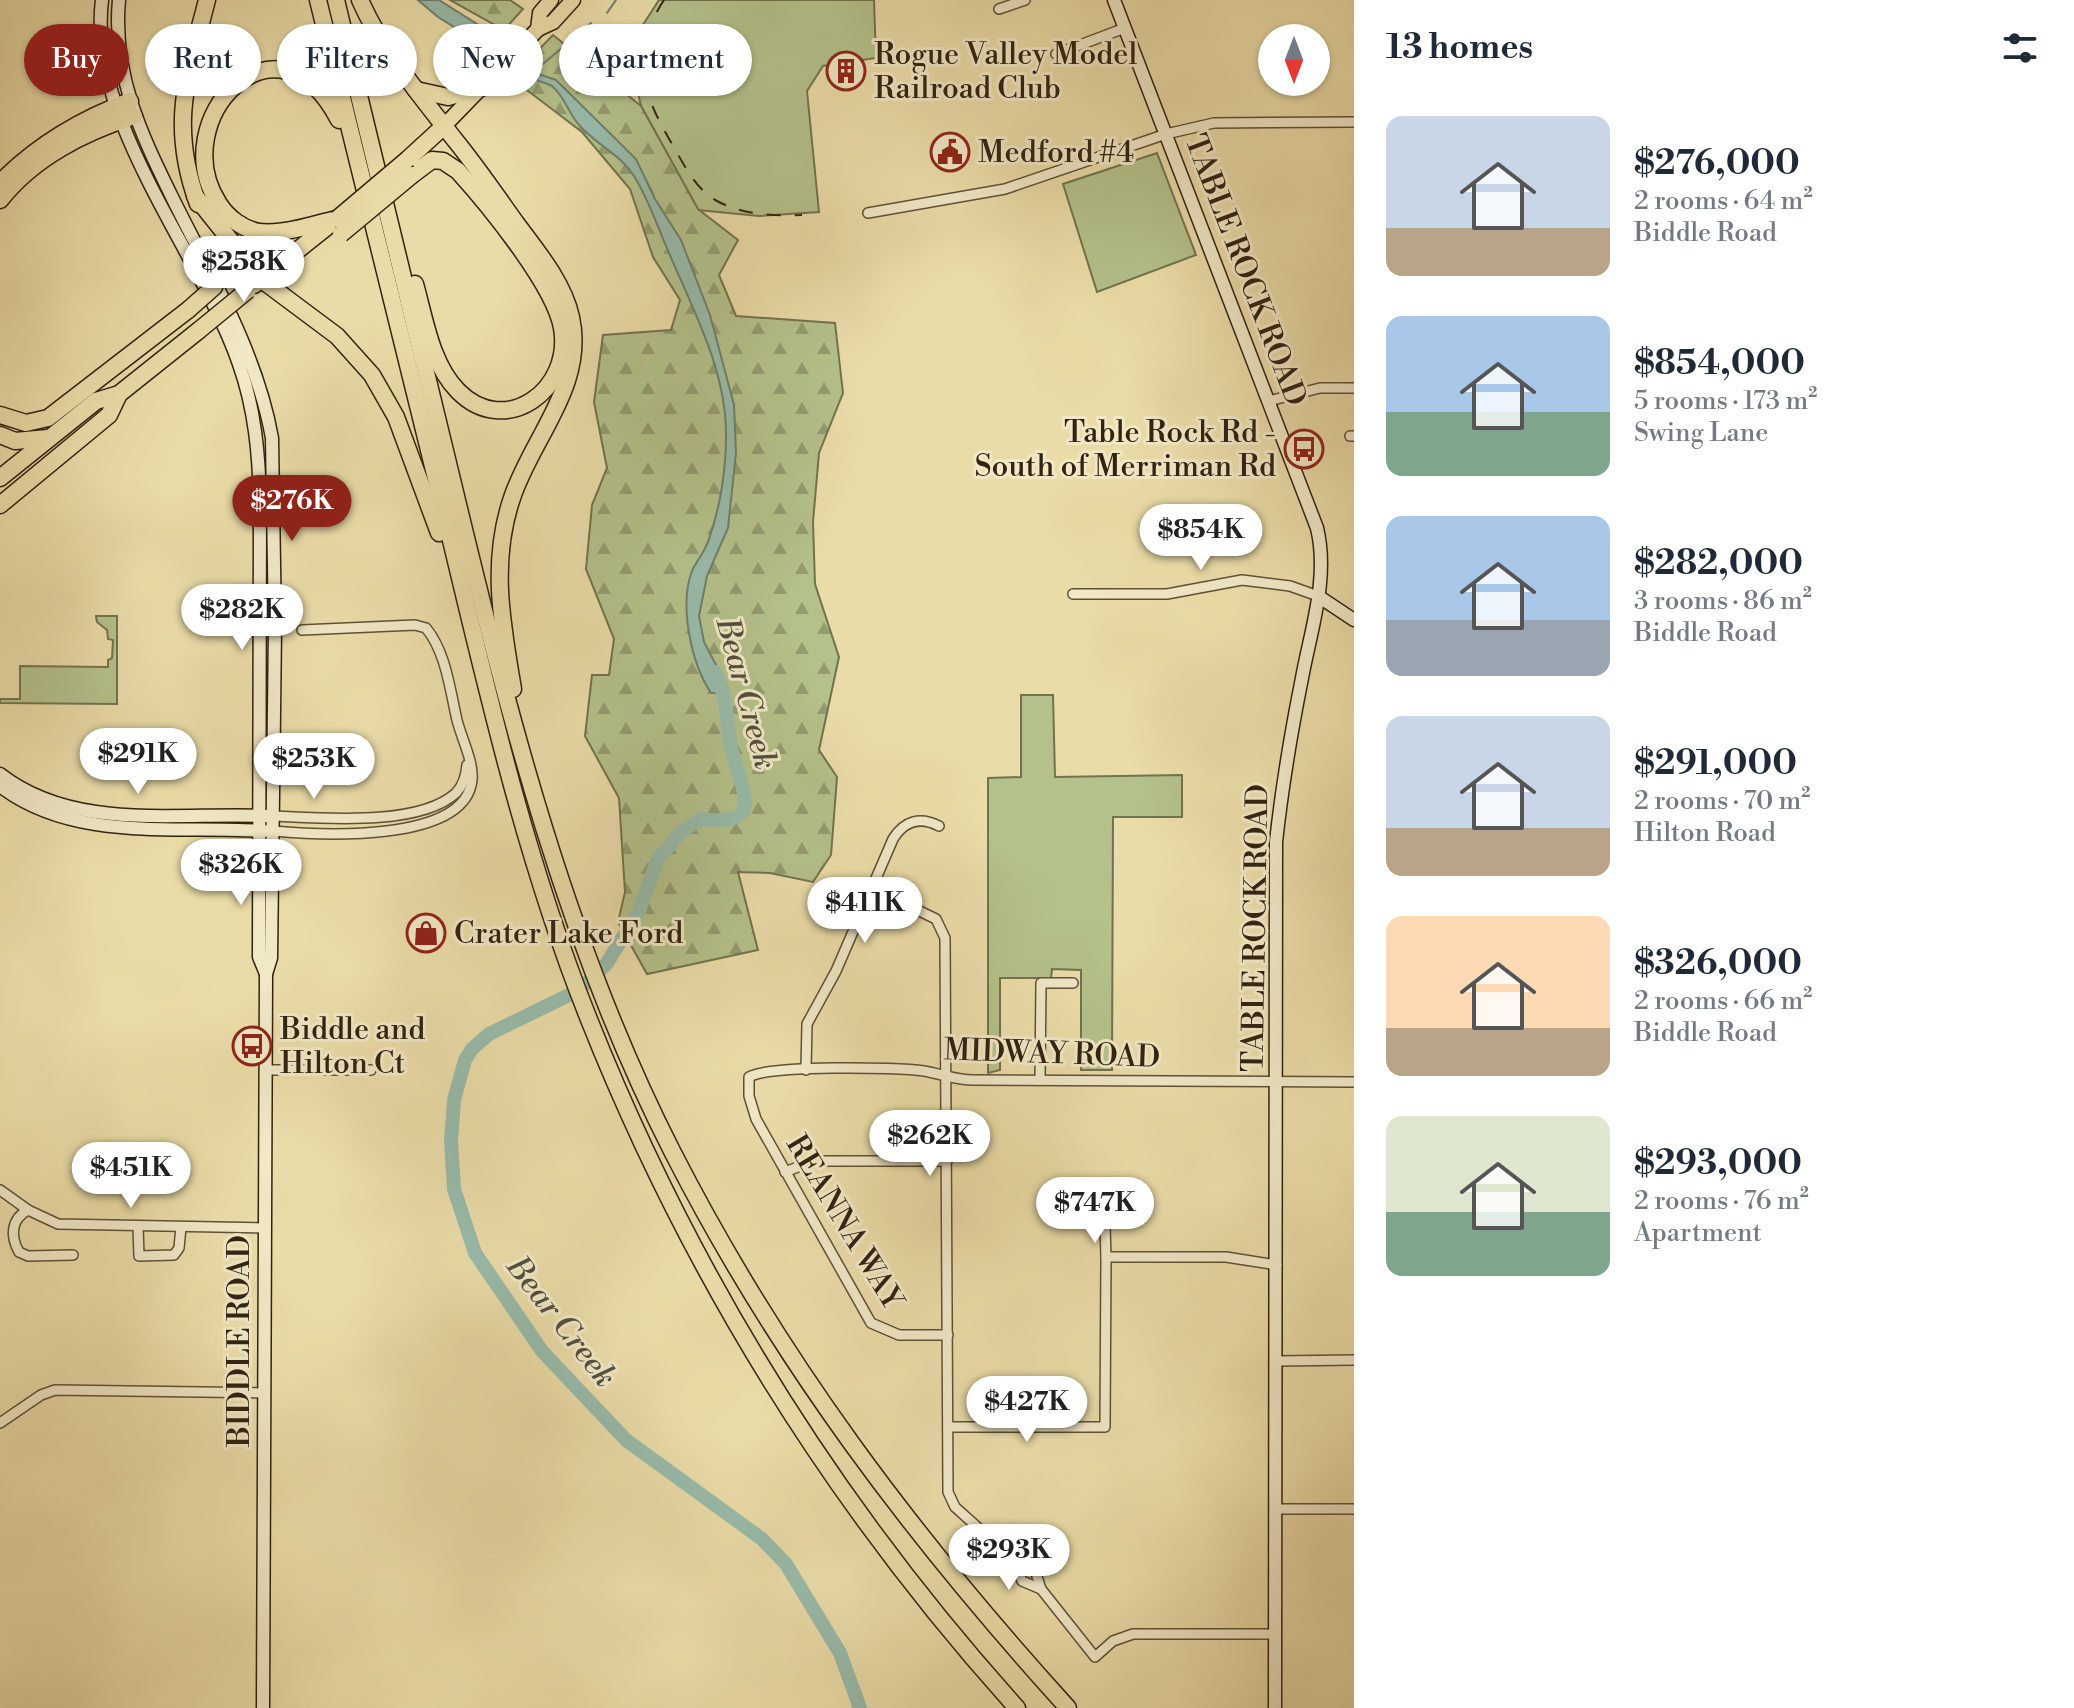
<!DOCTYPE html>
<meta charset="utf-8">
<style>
body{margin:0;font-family:"Libre Bodoni",serif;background:#f2f2f3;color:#1f2937;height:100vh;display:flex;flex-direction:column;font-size:30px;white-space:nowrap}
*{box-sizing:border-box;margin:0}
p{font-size:26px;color:#747a83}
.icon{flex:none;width:44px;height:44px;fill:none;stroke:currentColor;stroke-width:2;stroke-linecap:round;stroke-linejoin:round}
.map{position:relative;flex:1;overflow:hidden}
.details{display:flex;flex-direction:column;background:#fff;width:720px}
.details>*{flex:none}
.guide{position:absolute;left:24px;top:24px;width:760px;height:72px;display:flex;gap:16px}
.needle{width:52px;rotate:180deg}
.fabs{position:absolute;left:1258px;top:24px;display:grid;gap:16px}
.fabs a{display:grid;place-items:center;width:72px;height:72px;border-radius:50%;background:#fff;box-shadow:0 2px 6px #0004;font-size:40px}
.price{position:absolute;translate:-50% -68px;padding:0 18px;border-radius:28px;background:#fff;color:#222;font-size:26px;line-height:52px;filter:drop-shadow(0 2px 4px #0008)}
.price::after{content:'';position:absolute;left:50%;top:48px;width:24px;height:18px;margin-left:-12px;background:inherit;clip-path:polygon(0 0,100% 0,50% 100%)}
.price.on{background:#8f2418;color:#fff}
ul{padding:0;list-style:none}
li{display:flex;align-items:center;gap:24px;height:200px;padding:0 32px}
li span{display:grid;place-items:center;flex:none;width:224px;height:160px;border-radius:16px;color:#555}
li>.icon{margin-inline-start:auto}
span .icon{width:96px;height:96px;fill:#fffc;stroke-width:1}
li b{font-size:34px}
h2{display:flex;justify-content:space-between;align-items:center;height:96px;padding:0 32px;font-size:34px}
.pill{padding:0 28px;border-radius:36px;background:#fff;box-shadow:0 2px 6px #0004;font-size:28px;line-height:72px}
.pill.on{background:#8f2418;color:#fff}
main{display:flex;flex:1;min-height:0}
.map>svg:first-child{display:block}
</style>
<main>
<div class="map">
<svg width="1354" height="1708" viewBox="0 0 1354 1708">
<defs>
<pattern id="forest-firs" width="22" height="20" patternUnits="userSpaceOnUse" patternTransform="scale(2)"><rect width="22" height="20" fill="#b4c18a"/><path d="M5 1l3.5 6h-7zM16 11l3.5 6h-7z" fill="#939c6f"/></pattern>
</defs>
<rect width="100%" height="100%" fill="#eadca8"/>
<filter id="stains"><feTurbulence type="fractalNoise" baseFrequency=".0025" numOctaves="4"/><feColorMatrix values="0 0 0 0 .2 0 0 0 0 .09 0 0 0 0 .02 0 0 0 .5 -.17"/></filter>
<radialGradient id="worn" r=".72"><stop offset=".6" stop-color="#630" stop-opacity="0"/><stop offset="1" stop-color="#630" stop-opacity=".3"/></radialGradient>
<g fill="#b4c18a" stroke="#72724e" stroke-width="2">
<polygon points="659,0 874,0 876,58 823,66 807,91 819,212 759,216 698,210 641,106 628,48"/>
<polygon points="1157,153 1196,255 1097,292 1063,184"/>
<polygon points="96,616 117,616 117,704 0,703 0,699 20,699 20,666 108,667 108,660 112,658 113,640 108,639 107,630 97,622"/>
<polygon points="1021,695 1053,695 1055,777 1182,775 1182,817 1113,817 1112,1070 1081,1070 1081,970 1052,969 1051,978 1000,978 1000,1070 988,1073 988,778 1021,777"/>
</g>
<g fill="url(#forest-firs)" stroke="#72724e" stroke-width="2">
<polygon points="450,0 510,0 523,9 504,30"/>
<polygon points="553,35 641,106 698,209 738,240 719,275 736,316 835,323 843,393 819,453 813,522 815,584 839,657 819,750 837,777 831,855 813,882 770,873 738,872 758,950 647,974 618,922 625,892 619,798 585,736 592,675 609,675 614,639 586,569 592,505 607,468 594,402 603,335 671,330 680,300 653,257 630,189 582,132 511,78"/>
</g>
<path fill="#98bbaa" stroke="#6f7e6d" stroke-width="2" d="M418 0H439L482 27 516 36 541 75 556 80 636 159 655 199 681 240 710 315 734 405 736 453 728 528 707 576 699 616 704 642 727 686 719 693H711C691 663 679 605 692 571 697 560 706 550 709 539 720 508 726 470 726 437 727 372 694 312 669 253 658 228 649 200 634 176 621 155 597 145 581 127 569 116 566 98 553 87 549 83 542 83 537 80 514 62 524 30 478 42L438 17Z"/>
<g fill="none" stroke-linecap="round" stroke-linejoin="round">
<g stroke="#6f7e6d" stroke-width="2">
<polyline points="607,13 616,0"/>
<polyline points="537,69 591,23"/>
</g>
<path stroke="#98bbaa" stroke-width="14" d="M715 672C728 698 726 719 731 746 739 787 770 828 701 819L682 831 658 859 639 911 607 963 593 978 573 993 489 1034 472 1049 465 1060 454 1100 451 1141 454 1189 475 1253 542 1351 626 1440 762 1539 786 1564 840 1653 860 1708"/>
<g stroke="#5f5037" stroke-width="12">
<g id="street">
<polyline points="999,9 1025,0"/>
<polyline points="1056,54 1125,28"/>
<polyline points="868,213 1005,189 1166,134 1214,123 1354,122"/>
<polyline points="1269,401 1320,388 1354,388"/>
<polyline points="1350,436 1354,436"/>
<polyline points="1073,594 1167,594 1242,580 1290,586 1318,596"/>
<path d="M273 816C321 818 419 827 456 793 464 785 466 775 467 765"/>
<path d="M273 831C318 835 465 844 472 780 474 762 461 737 457 720 450 690 446 652 426 628L415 625 302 630"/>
<polyline points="872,888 936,919 945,938 948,1492 955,1507 1014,1560 1022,1581 1041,1589"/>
<polyline points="266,1070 371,1070"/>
<path d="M806 1070 807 1024 836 971 893 839C904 821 920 816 939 826"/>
<polyline points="1040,1080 1041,983 1073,983"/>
<polyline points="785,1172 813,1161 947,1161"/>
<polyline points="0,1190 28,1210 58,1224 265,1228"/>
<path d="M28 1210C11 1219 10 1236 19 1252L28 1256 73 1255"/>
<polyline points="1105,1226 1106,1257"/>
<polyline points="138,1227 139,1256 174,1255 179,1248 181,1227"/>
<path d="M948 1335H899L871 1323 756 1119 749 1096V1077C768 1065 897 1067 924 1071 941 1074 956 1080 973 1080L1354 1082"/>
<polyline points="1277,1361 1354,1360"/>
<polyline points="0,1423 41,1395 55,1390 265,1393"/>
<polyline points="948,1427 1105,1427 1106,1257 1226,1257 1277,1265"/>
<polyline points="1275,1509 1354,1509"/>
<polyline points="1014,1560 1024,1560 1034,1567 1041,1589 1095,1657 1113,1641 1133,1634 1275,1634"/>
</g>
</g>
<g stroke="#312211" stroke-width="15">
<g id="secondary">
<path d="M102 0C87 121 200 251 239 364 255 409 259 455 260 502L259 957 266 974"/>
<path d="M119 0C112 73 141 134 172 197 210 274 257 353 272 438L275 629 271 958 266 974 263 1708"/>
<path d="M1114 0 1317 528C1329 578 1311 629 1302 678 1291 733 1282 787 1276 842L1275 1708"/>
<polyline points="1318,596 1354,620"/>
<path d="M0 774C74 832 178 812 266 816"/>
<path d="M0 786C74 843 177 825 264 831"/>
</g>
</g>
<g stroke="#312211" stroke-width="17">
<g id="primary">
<polyline points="538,29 540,13 551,0"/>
<polyline points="444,126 538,29 553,22 573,0"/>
</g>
</g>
<g stroke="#312211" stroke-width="19">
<g id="highway">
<path d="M318 0C360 171 403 341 444 511 485 681 523 854 588 1017 689 1272 833 1504 1017 1708"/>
<path d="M336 0C375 163 415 326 454 488 509 716 566 944 673 1153 779 1360 912 1536 1068 1708"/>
<path d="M360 0C383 52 420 95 455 140 477 167 496 195 516 223 537 251 563 282 571 317 586 386 532 437 512 498 490 562 502 624 513 689"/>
<polyline points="416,90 448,97 487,86"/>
<polyline points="408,159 444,126"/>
<path d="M412 175 432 160 443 161 458 171C488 204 555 286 562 328 573 390 505 439 458 391 431 364 425 319 415 284"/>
<path d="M0 183C36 146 82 119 130 101"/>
<polyline points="195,196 262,280 337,336 372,375 396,417 439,533"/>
<path d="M0 200C34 157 83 133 134 116"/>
<path d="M198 204C169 125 187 78 207 0"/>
<path d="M337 219C313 224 284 235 259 232 243 229 228 218 219 204 164 120 277 0 339 120"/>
<polyline points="254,285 333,222"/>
<polyline points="0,415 26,423 48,418 188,310"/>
<polyline points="0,435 15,441 48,438"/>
<polyline points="0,478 96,401 119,394 198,331"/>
<polyline points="0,505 109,415 119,394"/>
</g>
</g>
<use href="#street" stroke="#f1e8c6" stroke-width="9"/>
<use href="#secondary" stroke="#f1e8c6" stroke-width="12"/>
<use href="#primary" stroke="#eadca8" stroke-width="14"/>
<use href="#highway" stroke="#eadca8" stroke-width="16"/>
<path stroke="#312211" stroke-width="2" stroke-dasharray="14 14" stroke-linecap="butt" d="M664 0C627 57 643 95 675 149 686 169 697 190 717 201 743 215 774 216 802 215"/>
<g stroke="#312211" stroke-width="19" stroke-linecap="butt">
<g id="highway-bridge">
<polyline points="337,219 408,159"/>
<polyline points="341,234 412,175"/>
<polyline points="188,310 214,287 222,264"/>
<polyline points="198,331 248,290"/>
</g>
</g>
<use href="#highway-bridge" stroke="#eadca8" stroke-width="16"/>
</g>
<defs>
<g id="building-ring" transform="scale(2)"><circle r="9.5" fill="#f1e8c6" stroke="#8f2418" stroke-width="1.5"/><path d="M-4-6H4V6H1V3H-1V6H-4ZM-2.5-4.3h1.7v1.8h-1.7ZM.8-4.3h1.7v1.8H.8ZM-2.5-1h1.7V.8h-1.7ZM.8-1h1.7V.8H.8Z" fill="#8f2418"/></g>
<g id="civic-ring" transform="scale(2)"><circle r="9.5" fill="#f1e8c6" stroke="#8f2418" stroke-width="1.5"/><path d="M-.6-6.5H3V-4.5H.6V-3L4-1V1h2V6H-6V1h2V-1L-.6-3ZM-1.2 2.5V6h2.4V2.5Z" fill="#8f2418"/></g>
<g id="bus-ring" transform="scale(2)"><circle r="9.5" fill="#f1e8c6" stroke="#8f2418" stroke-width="1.5"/><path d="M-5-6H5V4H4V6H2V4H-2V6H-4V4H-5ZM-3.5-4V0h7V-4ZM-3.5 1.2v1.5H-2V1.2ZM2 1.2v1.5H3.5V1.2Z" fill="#8f2418"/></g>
<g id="shop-ring" transform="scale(2)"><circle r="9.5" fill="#f1e8c6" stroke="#8f2418" stroke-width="1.5"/><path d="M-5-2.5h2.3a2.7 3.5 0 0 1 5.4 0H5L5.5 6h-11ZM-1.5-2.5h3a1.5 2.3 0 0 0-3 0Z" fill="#8f2418"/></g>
</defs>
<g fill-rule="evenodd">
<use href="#building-ring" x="846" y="71"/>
<use href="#civic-ring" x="950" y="152"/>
<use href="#bus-ring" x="1304" y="449"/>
<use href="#shop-ring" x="426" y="933"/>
<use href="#bus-ring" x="252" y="1046"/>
</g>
<g text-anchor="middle" stroke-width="6" stroke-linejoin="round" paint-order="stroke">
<g font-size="30" fill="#312211" stroke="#f1e8c6" text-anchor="start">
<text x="874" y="64">Rogue Valley Model<tspan x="874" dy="34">Railroad Club</tspan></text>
<text x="978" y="162">Medford #4</text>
<text x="1276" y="442" text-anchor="end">Table Rock Rd -<tspan x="1276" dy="34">South of Merriman Rd</tspan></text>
<text x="454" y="943">Crater Lake Ford</text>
<text x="280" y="1039">Biddle and<tspan x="280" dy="34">Hilton Ct</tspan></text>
</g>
<g font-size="30" fill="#312211" stroke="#f1e8c6">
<text transform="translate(1246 270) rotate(69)" y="10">TABLE ROCK ROAD</text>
<text transform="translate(1255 928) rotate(-89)" y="10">TABLE ROCK ROAD</text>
<text transform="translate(1052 1053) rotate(2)" y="10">MIDWAY ROAD</text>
<text transform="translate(845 1222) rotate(59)" y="10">REANNA WAY</text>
<text transform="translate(239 1341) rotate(-90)" y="10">BIDDLE ROAD</text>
</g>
<g font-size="32" font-style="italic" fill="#50503f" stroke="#f1e8c6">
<text transform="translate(747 693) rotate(75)" y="11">Bear Creek</text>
<text transform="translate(562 1321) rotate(52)" y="11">Bear Creek</text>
</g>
</g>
<rect width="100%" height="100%" filter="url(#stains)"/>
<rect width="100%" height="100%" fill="url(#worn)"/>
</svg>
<div class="fabs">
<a><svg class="needle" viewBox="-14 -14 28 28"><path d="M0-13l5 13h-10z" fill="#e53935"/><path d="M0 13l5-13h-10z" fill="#747a83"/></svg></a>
</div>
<b class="price" style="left:244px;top:304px">$258K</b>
<b class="price on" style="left:292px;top:543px">$276K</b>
<b class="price" style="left:1201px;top:572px">$854K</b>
<b class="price" style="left:242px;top:652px">$282K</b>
<b class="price" style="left:138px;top:796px">$291K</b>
<b class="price" style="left:314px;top:801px">$253K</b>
<b class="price" style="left:241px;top:907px">$326K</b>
<b class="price" style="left:865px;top:945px">$411K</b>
<b class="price" style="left:930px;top:1178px">$262K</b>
<b class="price" style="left:131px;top:1210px">$451K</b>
<b class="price" style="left:1095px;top:1245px">$747K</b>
<b class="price" style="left:1027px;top:1444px">$427K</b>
<b class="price" style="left:1009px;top:1592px">$293K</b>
<div class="guide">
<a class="pill on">Buy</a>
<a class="pill">Rent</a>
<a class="pill">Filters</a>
<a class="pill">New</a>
<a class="pill">Apartment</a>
</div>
</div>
<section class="details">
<h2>13 homes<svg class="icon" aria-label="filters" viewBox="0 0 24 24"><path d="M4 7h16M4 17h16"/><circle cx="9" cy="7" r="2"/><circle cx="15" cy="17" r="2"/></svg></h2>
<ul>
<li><span style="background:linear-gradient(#c9d6e8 70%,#b9a48a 0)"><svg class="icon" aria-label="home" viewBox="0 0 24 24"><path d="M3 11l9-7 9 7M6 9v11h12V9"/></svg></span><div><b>$276,000</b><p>2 rooms · 64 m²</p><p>Biddle Road</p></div></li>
<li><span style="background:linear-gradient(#a9c7e8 60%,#7fa58c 0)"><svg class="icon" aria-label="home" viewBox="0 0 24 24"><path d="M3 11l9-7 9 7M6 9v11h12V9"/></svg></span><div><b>$854,000</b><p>5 rooms · 173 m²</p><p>Swing Lane</p></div></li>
<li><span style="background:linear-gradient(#a9c7e8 65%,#9aa5b1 0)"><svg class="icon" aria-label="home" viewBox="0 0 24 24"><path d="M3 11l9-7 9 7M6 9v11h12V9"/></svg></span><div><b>$282,000</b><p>3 rooms · 86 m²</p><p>Biddle Road</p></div></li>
<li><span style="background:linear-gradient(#c9d6e8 70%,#b9a48a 0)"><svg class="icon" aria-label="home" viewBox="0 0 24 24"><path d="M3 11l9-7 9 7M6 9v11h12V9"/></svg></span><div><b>$291,000</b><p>2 rooms · 70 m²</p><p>Hilton Road</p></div></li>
<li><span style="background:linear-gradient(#ffd9b3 70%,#b9a48a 0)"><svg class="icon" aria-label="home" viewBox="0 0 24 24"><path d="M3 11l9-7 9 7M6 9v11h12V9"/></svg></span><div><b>$326,000</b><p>2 rooms · 66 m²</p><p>Biddle Road</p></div></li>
<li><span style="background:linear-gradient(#dfe7d0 60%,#7fa58c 0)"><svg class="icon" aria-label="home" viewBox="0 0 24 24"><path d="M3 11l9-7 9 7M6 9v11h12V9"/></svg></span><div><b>$293,000</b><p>2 rooms · 76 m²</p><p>Apartment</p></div></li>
</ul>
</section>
</main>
